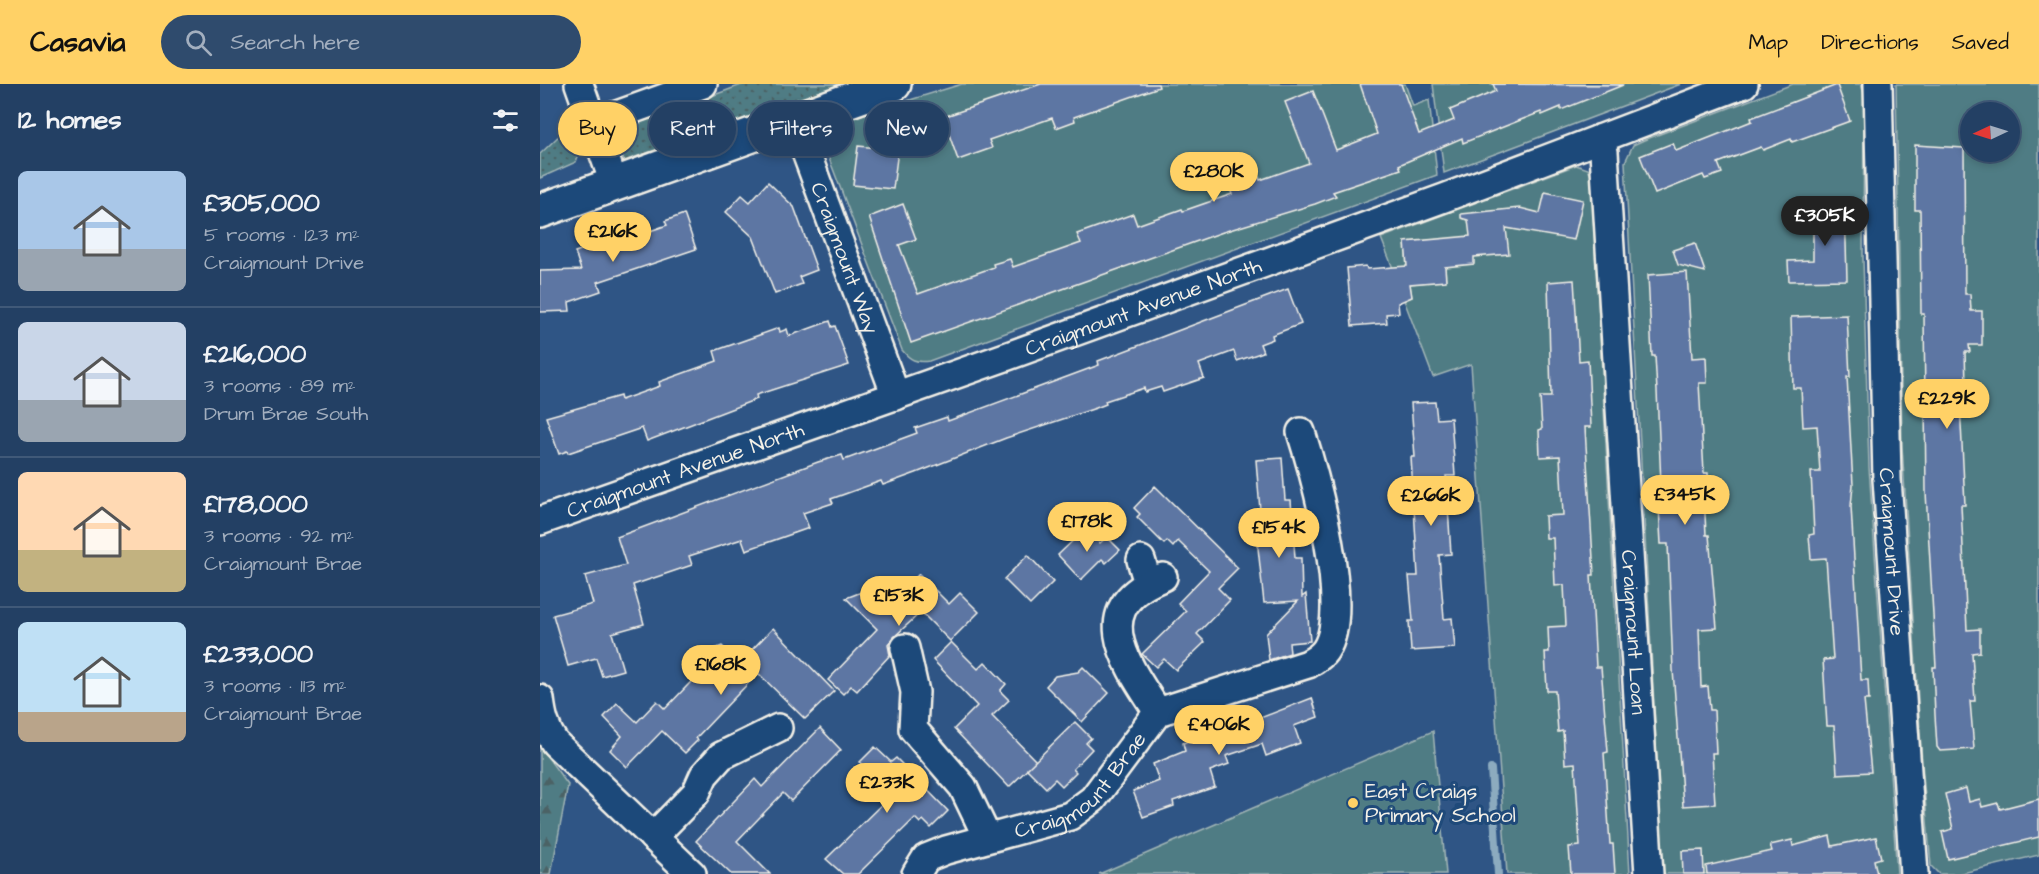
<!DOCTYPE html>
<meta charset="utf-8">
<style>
body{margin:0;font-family:"Architects Daughter",sans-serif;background:#2f4b6d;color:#f1f3f6;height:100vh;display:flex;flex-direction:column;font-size:22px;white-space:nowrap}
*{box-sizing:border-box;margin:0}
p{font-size:20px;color:#a3afbf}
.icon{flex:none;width:33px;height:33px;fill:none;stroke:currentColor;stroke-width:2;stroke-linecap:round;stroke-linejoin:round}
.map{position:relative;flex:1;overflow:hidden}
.sheet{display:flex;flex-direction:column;background:#234064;width:540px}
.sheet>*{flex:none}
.hud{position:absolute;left:18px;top:18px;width:570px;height:54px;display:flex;gap:12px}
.needle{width:39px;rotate:266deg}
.tools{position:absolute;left:1420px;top:18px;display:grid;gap:12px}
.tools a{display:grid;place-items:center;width:60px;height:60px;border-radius:50%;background:#234064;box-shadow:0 3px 9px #0003,0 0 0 2px #405978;font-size:30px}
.price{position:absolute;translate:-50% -51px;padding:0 14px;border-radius:21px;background:#ffd166;color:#111;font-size:20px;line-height:39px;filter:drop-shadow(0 2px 3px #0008)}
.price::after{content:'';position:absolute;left:50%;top:36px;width:18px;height:14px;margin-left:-9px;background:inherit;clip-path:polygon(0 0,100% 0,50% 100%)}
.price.current{background:#222;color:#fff}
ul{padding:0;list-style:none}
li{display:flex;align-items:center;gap:18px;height:150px;padding:0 18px}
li+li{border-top:2px solid #405978}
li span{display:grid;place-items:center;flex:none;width:168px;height:120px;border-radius:9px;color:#555}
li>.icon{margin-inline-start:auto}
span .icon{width:72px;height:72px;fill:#fffc;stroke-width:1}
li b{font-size:26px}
h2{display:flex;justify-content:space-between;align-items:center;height:72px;padding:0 18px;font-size:26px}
.chip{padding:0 21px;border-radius:27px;background:#234064;box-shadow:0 3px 9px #0003,0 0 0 2px #405978;font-size:21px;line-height:54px}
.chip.current{background:#ffd166;color:#111}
header{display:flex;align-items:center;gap:36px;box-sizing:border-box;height:84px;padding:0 30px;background:#ffd166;color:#111}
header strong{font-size:28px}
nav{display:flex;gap:33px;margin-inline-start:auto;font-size:21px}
.search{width:420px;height:54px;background:#2f4b6d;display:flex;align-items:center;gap:15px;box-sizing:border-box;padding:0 21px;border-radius:33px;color:#a3afbf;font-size:22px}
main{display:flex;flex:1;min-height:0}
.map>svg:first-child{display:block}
</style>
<header>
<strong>Casavia</strong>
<div class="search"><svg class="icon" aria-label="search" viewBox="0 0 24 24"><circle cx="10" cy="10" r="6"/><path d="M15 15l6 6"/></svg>Search here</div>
<nav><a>Map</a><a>Directions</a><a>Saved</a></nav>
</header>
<main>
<section class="sheet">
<h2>12 homes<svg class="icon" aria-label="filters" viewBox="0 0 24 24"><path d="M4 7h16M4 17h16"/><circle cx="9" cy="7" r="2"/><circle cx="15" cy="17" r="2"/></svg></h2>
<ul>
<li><span style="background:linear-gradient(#a9c7e8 65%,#9aa5b1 0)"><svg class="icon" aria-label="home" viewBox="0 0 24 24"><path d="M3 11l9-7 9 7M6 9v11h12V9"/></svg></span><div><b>£305,000</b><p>5 rooms · 123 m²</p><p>Craigmount Drive</p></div></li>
<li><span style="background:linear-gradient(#c9d6e8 65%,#9aa5b1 0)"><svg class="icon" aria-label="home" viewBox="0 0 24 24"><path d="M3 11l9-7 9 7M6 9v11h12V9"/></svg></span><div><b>£216,000</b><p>3 rooms · 89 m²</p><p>Drum Brae South</p></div></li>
<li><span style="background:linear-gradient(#ffd9b3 65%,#c2b280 0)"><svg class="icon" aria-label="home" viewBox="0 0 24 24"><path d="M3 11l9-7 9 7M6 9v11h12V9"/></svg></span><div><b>£178,000</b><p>3 rooms · 92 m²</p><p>Craigmount Brae</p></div></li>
<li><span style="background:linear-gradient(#bfe0f5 75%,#b9a48a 0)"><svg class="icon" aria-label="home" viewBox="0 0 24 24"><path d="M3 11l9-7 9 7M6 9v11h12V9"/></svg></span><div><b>£233,000</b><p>3 rooms · 113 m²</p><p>Craigmount Brae</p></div></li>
</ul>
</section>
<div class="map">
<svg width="1499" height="790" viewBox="0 0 1499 790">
<defs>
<pattern id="grass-dots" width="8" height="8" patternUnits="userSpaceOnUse" patternTransform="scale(1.5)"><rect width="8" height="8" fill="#507c84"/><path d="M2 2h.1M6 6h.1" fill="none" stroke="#4c6265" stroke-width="1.8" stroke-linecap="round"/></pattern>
<pattern id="forest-firs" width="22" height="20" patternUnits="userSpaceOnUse" patternTransform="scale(1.5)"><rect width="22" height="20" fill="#507c84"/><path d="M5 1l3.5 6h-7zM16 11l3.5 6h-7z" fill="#4c6265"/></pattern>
</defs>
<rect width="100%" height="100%" fill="#2f5585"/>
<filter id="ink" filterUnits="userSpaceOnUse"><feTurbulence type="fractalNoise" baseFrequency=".0167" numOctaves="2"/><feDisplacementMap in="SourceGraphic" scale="12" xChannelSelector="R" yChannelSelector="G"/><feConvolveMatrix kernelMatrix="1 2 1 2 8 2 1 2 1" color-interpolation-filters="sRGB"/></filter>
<g filter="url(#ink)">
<g fill="url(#grass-dots)" stroke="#a2b6b6" stroke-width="1.5">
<polygon points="204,0 303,0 84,77 74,48"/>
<polygon points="37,44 42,62 36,78 0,94 0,70 21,50"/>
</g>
<polygon fill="url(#forest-firs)" stroke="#a2b6b6" stroke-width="1.5" points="0,663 28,701 11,790 0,790"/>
<g fill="#507c84" stroke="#a2b6b6" stroke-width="1.5" fill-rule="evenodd">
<path d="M422 0H865L873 22 889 16 897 91 389 277C376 279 370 276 362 266L287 69C286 53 294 42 308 35Z"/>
<polygon points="893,0 1141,0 904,89"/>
<polygon points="1253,0 1321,0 1324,10 1323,175 1329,383 1357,790 1123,790 1085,78 1093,61 1104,56"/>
<path d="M1356 0H1499V771L1418 790H1399L1391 782 1382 679 1362 362ZM1431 28H1470V68H1431Z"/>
<polygon points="1036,81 1048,85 1051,92 1090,790 967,790 931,280 893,293 864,216 872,213 870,200 906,196 903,155 865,158 867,187 856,192 841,154"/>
<polygon points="893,647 906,790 559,790"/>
</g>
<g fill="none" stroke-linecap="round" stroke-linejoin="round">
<polyline stroke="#8cabbf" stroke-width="8" points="951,685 958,790"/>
</g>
<g fill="#5d76a3" stroke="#f4f1e8" stroke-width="1.5">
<polygon points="501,0 618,0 619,3 534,33 535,37 516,44 512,34 449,56 452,64 418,76 403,33"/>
<polygon points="820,0 861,0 879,50 914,36 910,26 956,7 953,0 1083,1 1021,26 1021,23 1002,31 1001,28 923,59 922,54 859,81 861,85 793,108 796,112 775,120 683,148 371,259 329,133 363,120 376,155 359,161 378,210 454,183 453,180 470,175 473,183 541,159 537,150 593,130 597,141 642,125 643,127 692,110 689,103 719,93 720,96 769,79 745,18 773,7 796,66 837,50"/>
<polygon points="1297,1 1310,37 1252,58 1251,55 1223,66 1221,63 1178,79 1182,89 1165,95 1163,91 1115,110 1100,72 1133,59 1136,67 1212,37 1211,34"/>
<polygon points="1375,61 1424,64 1425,210 1430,210 1431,227 1442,227 1442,261 1429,261 1430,268 1425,268 1426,299 1419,299 1425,421 1421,421 1427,546 1440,545 1440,568 1432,569 1435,617 1430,617 1434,665 1400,667 1397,663 1395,631 1393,583 1396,583 1386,408 1384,230 1381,230 1380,126 1375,126"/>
<polygon points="318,62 358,66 353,105 313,101"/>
<polygon points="228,98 254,123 277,186 259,193 262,200 235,210 213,153 186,128 202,111 210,118"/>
<polygon points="1005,108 1043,116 1034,156 966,144 969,170 934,173 934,180 905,183 906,197 870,200 872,213 858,219 859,229 846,230 847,239 812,242 807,184 826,182 827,185 867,182 865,158 930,152 928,136 921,134 921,130 980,124 1000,129"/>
<polygon points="1273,120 1305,120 1307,196 1249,197 1248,177 1273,176"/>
<polygon points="144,130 156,165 58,198 61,207 29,218 30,227 0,228 0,187 41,186 35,168 91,148 93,153 127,141 125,137"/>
<polygon points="1155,159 1165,188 1138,181 1133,166"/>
<polygon points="1147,188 1152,274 1166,273 1167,299 1159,299 1164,389 1168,389 1169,409 1164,409 1166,451 1169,451 1177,544 1159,545 1161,603 1168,602 1170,626 1174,626 1176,669 1172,669 1175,720 1143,722 1133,586 1128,460 1121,460 1119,423 1122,423 1117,307 1115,272 1112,272 1108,191"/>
<polygon points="1034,196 1039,277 1048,276 1051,343 1045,343 1046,361 1054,491 1051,491 1056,583 1061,583 1068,668 1064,669 1070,760 1073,760 1075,790 1031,790 1029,763 1040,762 1035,679 1025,680 1023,647 1018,648 1015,607 1007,607 1005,568 1009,568 1008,543 1026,542 1024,501 1015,502 1013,454 1006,454 1005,432 1023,431 1020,372 1000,373 999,346 1002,345 1000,313 1011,313 1008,198"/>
<polygon points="748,205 761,240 732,251 733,255 720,260 723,268 697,277 694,267 659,280 664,294 623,308 621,303 605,308 604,304 565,317 566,320 556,324 466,354 376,389 343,401 341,397 291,415 293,419 263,429 269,444 206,466 202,455 149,472 152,481 93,501 104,540 72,549 83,586 62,592 56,574 28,582 13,531 53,520 45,492 86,481 77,453 278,378 302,371 304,376 377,349 375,344 407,333 408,337 559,281 558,277"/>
<polygon points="1307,231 1310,293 1307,293 1313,401 1311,422 1321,596 1328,596 1329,616 1324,616 1331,688 1297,690 1294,642 1287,642 1283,576 1293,575 1286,474 1271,475 1269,451 1274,450 1271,388 1280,388 1277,342 1263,343 1261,304 1253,304 1251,233"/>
<polygon points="290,237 292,243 295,242 309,281 216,311 217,315 107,357 102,344 28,369 27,367 19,370 6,333 80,312 81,316 120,302 119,298 177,277 174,267 239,244 240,248 247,245 249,252"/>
<polygon points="895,318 897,335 911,334 915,392 906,392 911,470 899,471 904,535 912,534 915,564 871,567 869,537 873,537 869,492 878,492 871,373 875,373 871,319"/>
<polygon points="742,374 745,416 751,416 755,474 761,474 762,513 766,510 770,557 749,559 750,569 729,576 726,550 758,517 724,519 714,427 720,426 716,376"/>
<polygon points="615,402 698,484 678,504 690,516 657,550 665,558 636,586 624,575 616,583 602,570 646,527 638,519 669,487 638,457 633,463 627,457 624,460 597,433 600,430 594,424"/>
<polygon points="546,444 560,459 567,453 580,466 566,479 562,475 541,496 518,471"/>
<polygon points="488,471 513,498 490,521 464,495"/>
<polygon points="379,490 409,520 420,509 439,528 410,557 381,528 354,553 348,561 350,571 317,607 311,602 303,610 288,596 337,545 306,514 327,506 345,525"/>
<polygon points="233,544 294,607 265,635 218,589 156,654 158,656 145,669 122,647 87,683 70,666 82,652 64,633 77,619 97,638 117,617 125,625 170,578 161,570 182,562 199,579"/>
<polygon points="411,558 438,585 445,578 466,600 460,607 469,616 452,632 496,677 469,703 414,645 437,622 393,576"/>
<polygon points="543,583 569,609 542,638 506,602 515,592 538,588"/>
<polygon points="772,614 778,633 754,642 760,659 726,672 722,660 686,672 689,680 670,687 675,703 633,717 634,722 603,733 593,707 619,697 613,680 645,667 643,659 678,647 679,650"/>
<polygon points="535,638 551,654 546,659 552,665 533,685 536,688 522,702 515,695 506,704 487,685"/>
<polygon points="280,644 301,666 251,717 243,709 197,757 230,790 191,790 156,757 215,695 222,703"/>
<polygon points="335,663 351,678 356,674 408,727 391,744 383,736 380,739 375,734 318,790 303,790 286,775 345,717 329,700 336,693 320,678"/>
<polygon points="1426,704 1429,718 1440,715 1442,723 1458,719 1460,725 1499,715 1499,753 1408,775 1402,748 1413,745 1405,710"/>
<polygon points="1290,752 1292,762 1336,753 1341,774 1334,776 1337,790 1167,790 1166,782 1232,767 1230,761 1252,756 1253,762"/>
<polygon points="1163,766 1164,790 1143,790 1142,767"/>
</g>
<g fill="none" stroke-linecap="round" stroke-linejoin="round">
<g stroke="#f4f1e8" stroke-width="32">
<g id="minor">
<polyline points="39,0 74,99"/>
<path id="s1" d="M1338 0 1347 395 1374 790"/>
<path id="s2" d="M254 36 356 312"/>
<polyline points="52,40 163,0"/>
<path id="s3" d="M1059 55 1064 68 1109 790"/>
<path id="s4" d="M0 437 468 272 904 114 1204 0"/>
<polyline points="601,476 608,499"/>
<polyline points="365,564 375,608 373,645 423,703 447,753"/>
<path d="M0 615C2 632 5 645 15 659L152 790"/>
<path d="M618 628C586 579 545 524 623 493"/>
<polyline points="113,753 156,709 164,691 181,672 238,644"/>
<path id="s5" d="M376 790 386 774 406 766 530 732 553 715 618 628 768 580C775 576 782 572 786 565 812 525 775 392 761 348"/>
</g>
</g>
<g stroke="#f4f1e8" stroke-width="38">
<polyline id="major" points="0,127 354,0"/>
</g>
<use href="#minor" stroke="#1f4a7a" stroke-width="27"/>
<use href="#major" stroke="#1f4a7a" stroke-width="33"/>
</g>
</g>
<circle fill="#ffd166" stroke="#1f4a7a" stroke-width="2" cx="813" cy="719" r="6"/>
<g text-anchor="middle" stroke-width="6" stroke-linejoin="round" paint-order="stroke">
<g font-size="21" fill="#f4f1e8" stroke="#1f4a7a">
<text dy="7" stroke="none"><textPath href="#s2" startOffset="147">Craigmount Way</textPath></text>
<text dy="7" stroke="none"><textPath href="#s4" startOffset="640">Craigmount Avenue North</textPath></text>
<text dy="7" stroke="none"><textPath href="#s4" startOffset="154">Craigmount Avenue North</textPath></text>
<text dy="7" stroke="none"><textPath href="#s1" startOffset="468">Craigmount Drive</textPath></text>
<text dy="7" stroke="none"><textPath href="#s3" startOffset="495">Craigmount Loan</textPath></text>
<text dy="7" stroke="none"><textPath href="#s5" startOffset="195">Craigmount Brae</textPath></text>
</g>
<g font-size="21" fill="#f4f1e8" stroke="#1f4a7a" text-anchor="start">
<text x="825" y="714">East Craigs<tspan x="825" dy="24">Primary School</tspan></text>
</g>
</g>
</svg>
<div class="tools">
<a><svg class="needle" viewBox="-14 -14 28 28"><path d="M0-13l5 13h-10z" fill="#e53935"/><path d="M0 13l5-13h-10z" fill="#a3afbf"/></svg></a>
</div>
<b class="price" style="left:674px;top:119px">£280K</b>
<b class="price current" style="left:1285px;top:163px">£305K</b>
<b class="price" style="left:73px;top:179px">£216K</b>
<b class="price" style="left:1407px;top:346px">£229K</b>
<b class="price" style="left:1145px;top:442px">£345K</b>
<b class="price" style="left:891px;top:443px">£266K</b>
<b class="price" style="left:547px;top:469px">£178K</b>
<b class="price" style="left:739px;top:475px">£154K</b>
<b class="price" style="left:359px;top:543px">£153K</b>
<b class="price" style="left:181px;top:612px">£168K</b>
<b class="price" style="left:679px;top:672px">£406K</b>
<b class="price" style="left:347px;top:730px">£233K</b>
<div class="hud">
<a class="chip current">Buy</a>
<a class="chip">Rent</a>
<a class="chip">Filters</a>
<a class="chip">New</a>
</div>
</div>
</main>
